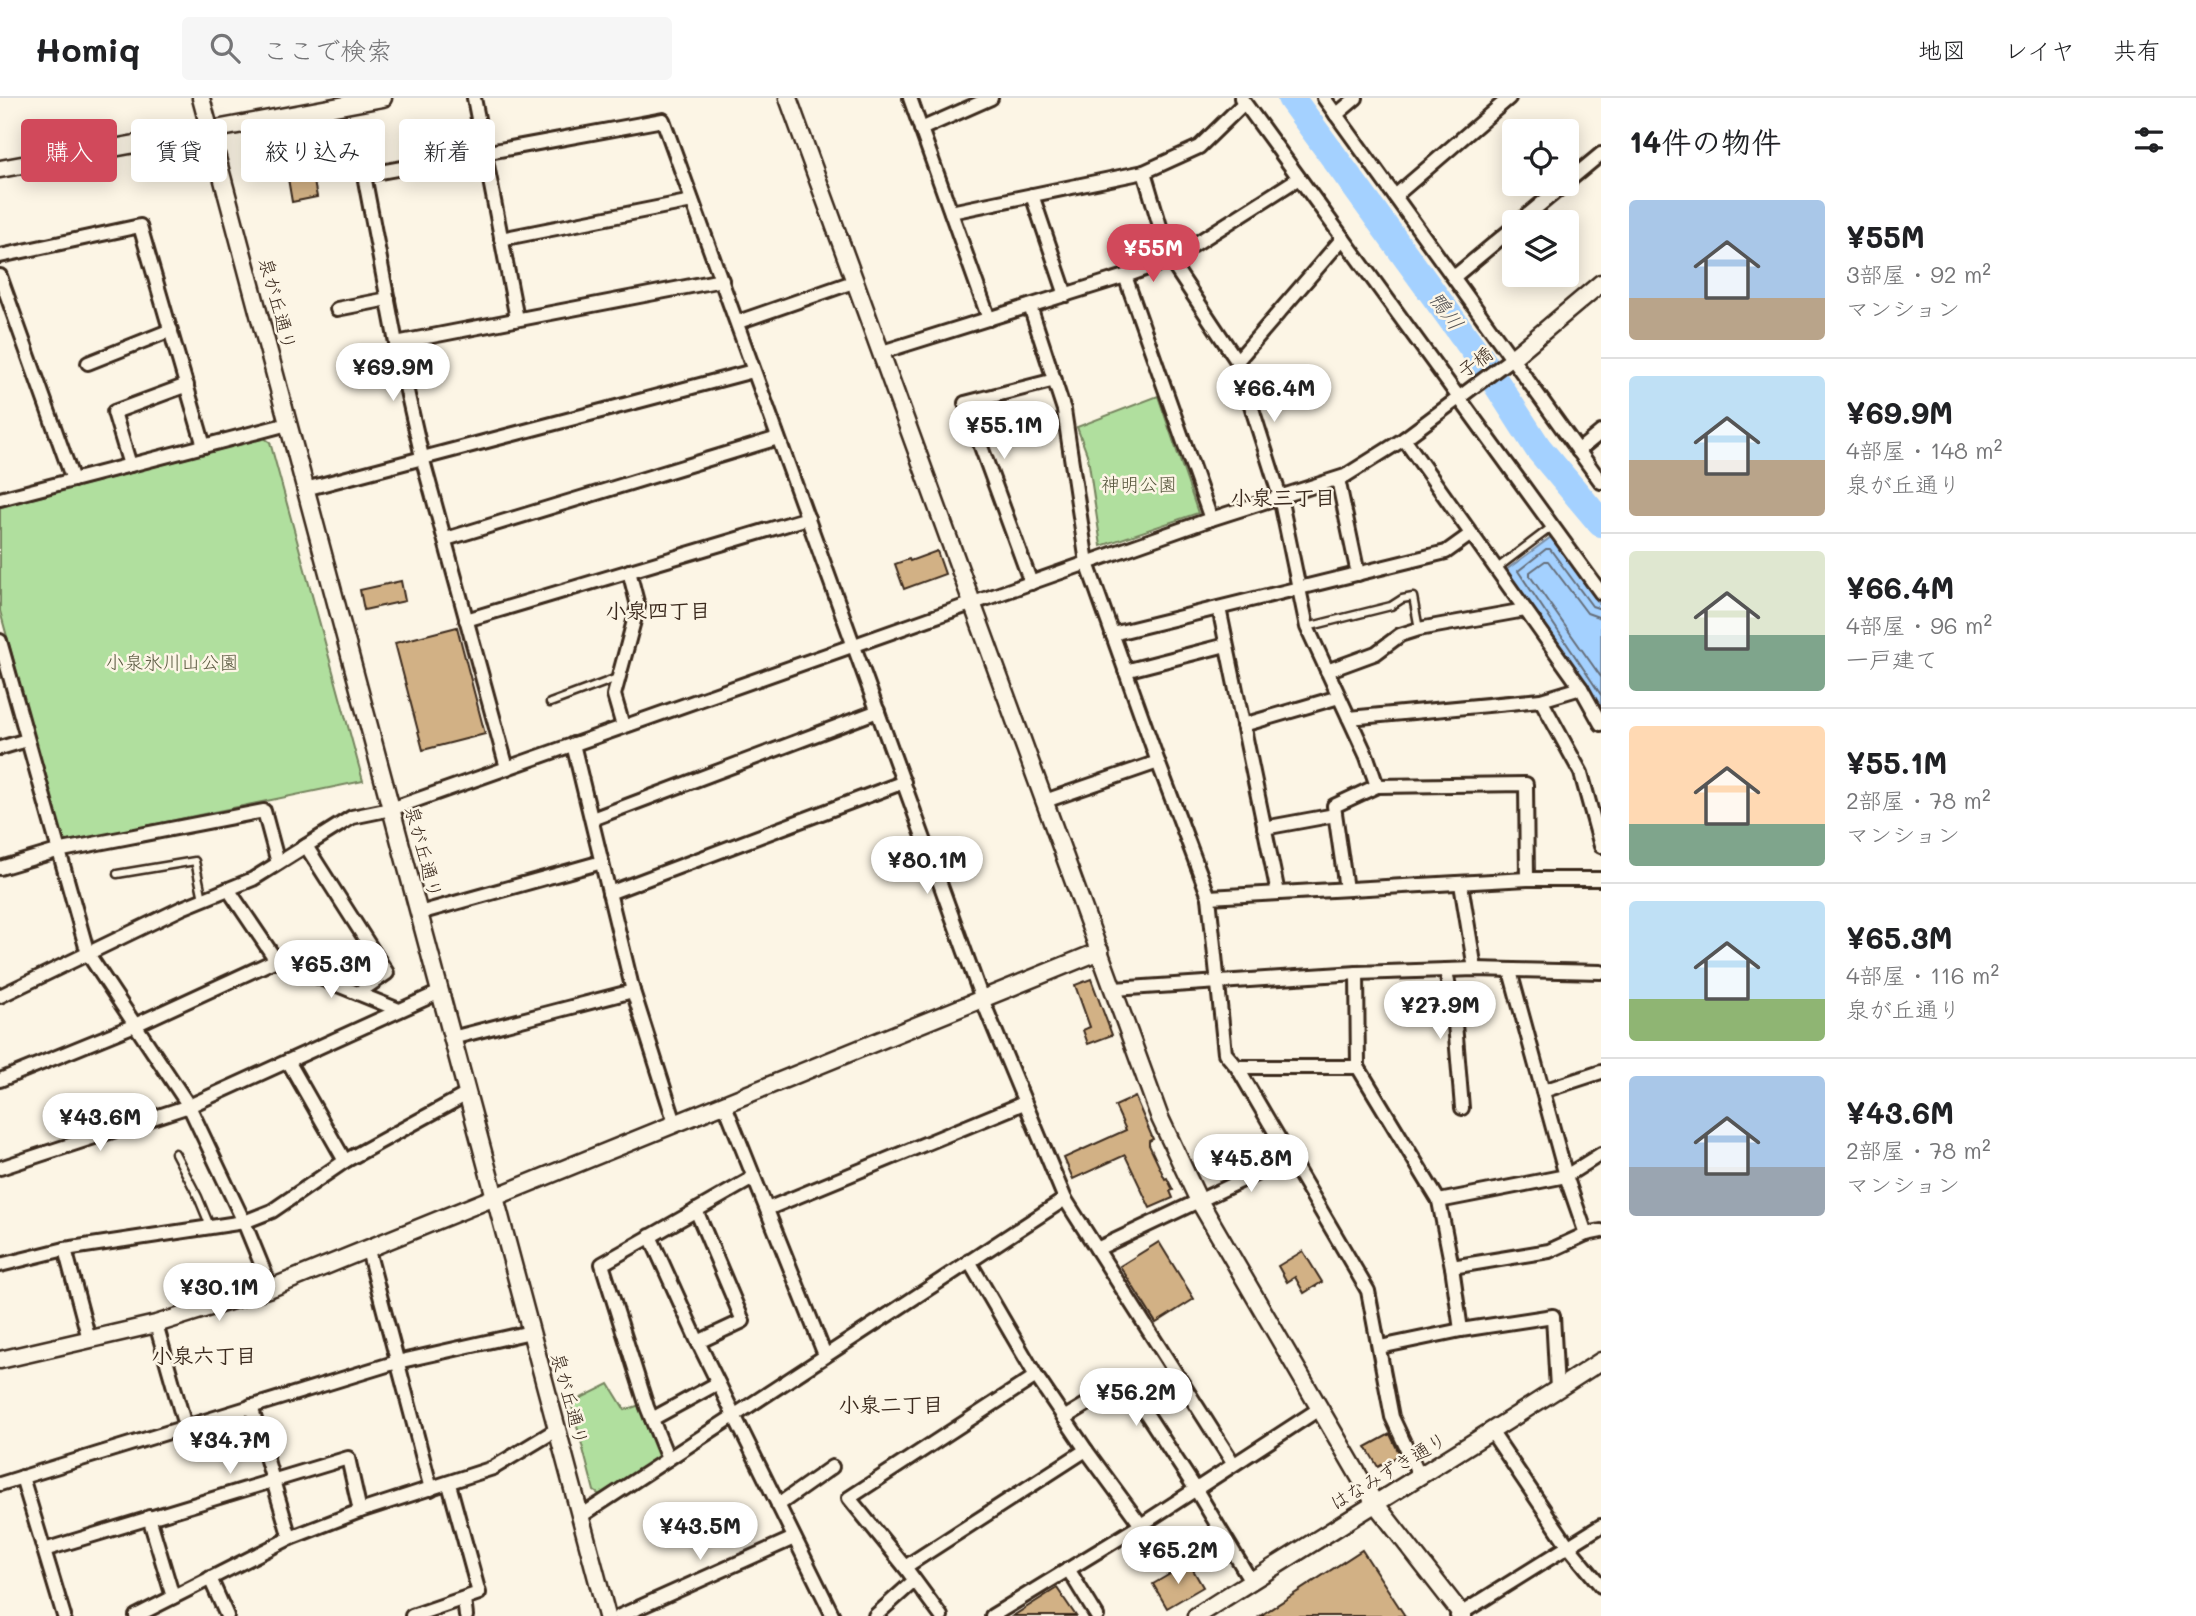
<!DOCTYPE html>
<html lang="ja">
<meta charset="utf-8">
<style>
body{margin:0;font-family:Mali,"Klee One",sans-serif;background:#f6f6f6;color:#202124;height:100vh;display:flex;flex-direction:column;font-size:26px;white-space:nowrap}
*{box-sizing:border-box;margin:0}
p{font-size:23px;color:#757577}
.icon{flex:none;width:38px;height:38px;fill:none;stroke:currentColor;stroke-width:2;stroke-linecap:round;stroke-linejoin:round}
.map{position:relative;flex:1;overflow:hidden}
.panel{display:flex;flex-direction:column;background:#fff;width:595px}
.panel>*{flex:none}
.banner{position:absolute;left:21px;top:21px;width:665px;height:63px;display:flex;gap:14px}
.fabs{position:absolute;left:1502px;top:21px;display:grid;gap:14px}
.fabs a{display:grid;place-items:center;width:77px;height:77px;border-radius:7px;background:#fff;box-shadow:0 4px 18px #0003;font-size:35px}
.price{position:absolute;translate:-50% -60px;padding:0 16px;border-radius:24px;background:#fff;color:#222;font-size:23px;line-height:46px;filter:drop-shadow(0 2px 4px #0008)}
.price::after{content:'';position:absolute;left:50%;top:42px;width:21px;height:16px;margin-left:-10px;background:inherit;clip-path:polygon(0 0,100% 0,50% 100%)}
.price.on{background:#d1495b;color:#fff}
ul{padding:0;list-style:none}
li{display:flex;align-items:center;gap:21px;height:175px;padding:0 28px}
li+li{border-top:2px solid #e0e0e0}
li span{display:grid;place-items:center;flex:none;width:196px;height:140px;border-radius:7px;color:#555}
li>.icon{margin-inline-start:auto}
span .icon{width:84px;height:84px;fill:#fffc;stroke-width:1}
li b{font-size:30px}
h2{display:flex;justify-content:space-between;align-items:center;height:84px;padding:0 28px;font-size:30px}
.chip{padding:0 24px;border-radius:7px;background:#fff;box-shadow:0 4px 18px #0003;font-size:24px;line-height:63px}
.chip.on{background:#d1495b;color:#fff}
header{display:flex;align-items:center;gap:42px;box-sizing:border-box;height:98px;padding:0 35px;background:#fff;border-bottom:2px solid #e0e0e0}
header strong{font-size:33px}
nav{display:flex;gap:38px;margin-inline-start:auto;font-size:24px}
.search{width:490px;height:63px;background:#f6f6f6;display:flex;align-items:center;gap:18px;box-sizing:border-box;padding:0 24px;border-radius:7px;color:#757577;font-size:26px}
main{display:flex;flex:1;min-height:0}
.map>svg:first-child{display:block}
</style>
<header>
<strong>Homiq</strong>
<div class="search"><svg class="icon" aria-label="search" viewBox="0 0 24 24"><circle cx="10" cy="10" r="6"/><path d="M15 15l6 6"/></svg>ここで検索</div>
<nav><a>地図</a><a>レイヤ</a><a>共有</a></nav>
</header>
<main>
<div class="map">
<svg width="1601" height="1518" viewBox="0 0 1601 1518">
<rect width="100%" height="100%" fill="#fcf5e5"/>
<filter id="ink" filterUnits="userSpaceOnUse"><feTurbulence type="fractalNoise" baseFrequency=".0143" numOctaves="2"/><feDisplacementMap in="SourceGraphic" scale="14" xChannelSelector="R" yChannelSelector="G"/><feConvolveMatrix kernelMatrix="1 2 1 2 8 2 1 2 1" color-interpolation-filters="sRGB"/></filter>
<g filter="url(#ink)">
<g fill="#b0df9e" stroke="#76845e" stroke-width="2">
<polygon points="1158,298 1198,415 1101,448 1088,359 1077,329"/>
<polygon points="264,340 270,344 363,683 69,744 62,740 0,513 0,409"/>
<polygon points="609,1286 625,1312 640,1307 661,1354 658,1359 600,1397 594,1393 571,1305"/>
</g>
<polygon fill="#a4d1ff" stroke="#7a8ea5" stroke-width="2" points="1551,439 1601,508 1601,611 1588,587 1506,472"/>
<g fill="none" stroke-linecap="round" stroke-linejoin="round">
<g stroke="#656d78" stroke-width="2">
<polyline points="1601,511 1592,508 1550,451 1546,451 1518,473 1601,597"/>
<polyline points="1601,520 1587,515 1548,463 1545,463 1530,474 1530,478 1601,579"/>
</g>
<polyline stroke="#a4d1ff" stroke-width="28" points="1291,0 1482,263 1538,350 1601,425"/>
</g>
<g fill="#d2b185" stroke="#3b2a1e" stroke-width="2">
<polygon points="309,58 317,99 292,104 285,63"/>
<polygon points="937,453 945,476 904,491 895,466 909,461 910,463"/>
<polygon points="401,483 405,503 364,512 360,492"/>
<polygon points="457,529 485,636 423,652 395,545"/>
<polygon points="1091,881 1112,937 1088,946 1083,932 1090,929 1075,887"/>
<polygon points="1135,999 1153,1041 1149,1043 1149,1047 1165,1081 1167,1080 1173,1092 1170,1093 1173,1100 1150,1110 1125,1057 1073,1081 1064,1060 1126,1032 1115,1008"/>
<polygon points="1159,1144 1194,1201 1156,1225 1120,1168"/>
<polygon points="1303,1153 1322,1184 1304,1195 1295,1179 1287,1184 1278,1168"/>
<polygon points="1390,1336 1400,1357 1378,1369 1366,1349"/>
<polygon points="1362,1452 1405,1518 1260,1518"/>
<polygon points="1189,1465 1203,1489 1167,1510 1153,1486"/>
<polygon points="1057,1490 1076,1518 1013,1518"/>
</g>
<g fill="none" stroke-linecap="round" stroke-linejoin="round">
<g stroke="#3b2a1e" stroke-width="11">
<g id="service">
<polyline points="1496,471 1553,428"/>
<polyline points="1307,529 1391,508 1402,501 1413,499 1419,531"/>
<polyline points="550,605 617,580"/>
<polyline points="117,776 195,763 203,801"/>
<polyline points="175,1055 198,1099 210,1128"/>
</g>
</g>
<g stroke="#3b2a1e" stroke-width="18">
<g id="minor">
<polyline points="474,0 517,221"/>
<polyline points="910,0 989,221"/>
<polyline points="1241,0 1601,495"/>
<polyline points="1324,0 1601,384"/>
<polyline points="1336,17 1356,0"/>
<polyline points="921,31 991,0"/>
<polyline points="1144,74 1170,162 1237,263 1280,399 1307,529 1367,659 1377,688"/>
<polyline points="1566,85 1601,56"/>
<polyline points="1032,97 1066,197"/>
<polyline points="1395,98 1509,0"/>
<polyline points="951,114 1144,74 1199,49 1244,5"/>
<polyline points="1519,124 1565,86"/>
<polyline points="501,141 692,103"/>
<polyline points="0,158 140,128 204,348"/>
<polyline points="0,178 73,382"/>
<polyline points="1125,178 1211,421"/>
<polyline points="1454,179 1514,129"/>
<polyline points="1030,208 1064,312 1087,465 1158,664 1209,799 1225,955 1237,969 1368,1193 1392,1319 1420,1379"/>
<polyline points="337,211 388,201"/>
<polyline points="738,224 856,183"/>
<polyline points="396,245 722,182"/>
<polyline points="882,254 1125,178 1170,162 1299,80"/>
<polyline points="1237,263 1343,140"/>
<polyline points="88,265 171,232"/>
<polyline points="1404,341 1581,590 1601,626"/>
<polyline points="1578,353 1601,334"/>
<polyline points="130,367 114,314 187,287"/>
<polyline points="1338,381 1358,476"/>
<polyline points="305,391 753,273"/>
<polyline points="0,401 288,326"/>
<polyline points="446,441 778,340"/>
<polyline points="1031,485 965,305 1055,282"/>
<polyline points="1219,510 1278,795"/>
<polyline points="466,522 808,420"/>
<polyline points="1112,536 1446,454 1471,436"/>
<polyline points="0,543 88,856 189,1008 244,1124 271,1190"/>
<polyline points="1125,573 1226,547"/>
<polyline points="1327,573 1376,555 1400,537 1419,531 1525,512"/>
<polyline points="1541,602 1581,675 1601,748"/>
<polyline points="1349,620 1541,602 1581,590"/>
<polyline points="1243,627 1339,599"/>
<polyline points="623,628 614,597 638,508 629,473"/>
<polyline points="573,646 633,893 675,1025"/>
<polyline points="0,650 27,642"/>
<polyline points="507,670 422,359 396,245 364,77 663,22 982,901 1065,1101 1233,1365"/>
<polyline points="1045,703 1158,664"/>
<polyline points="592,721 878,613"/>
<polyline points="1264,730 1335,717"/>
<polyline points="306,748 387,875 358,895"/>
<polyline points="0,770 57,753 264,713 278,765"/>
<polyline points="1461,786 1475,871"/>
<polyline points="228,791 276,862 399,912"/>
<polyline points="1346,791 1334,708 1377,688 1526,686 1527,781"/>
<polyline points="609,795 904,684"/>
<polyline points="1209,799 1527,781 1601,781"/>
<polyline points="419,815 602,764"/>
<polyline points="1446,872 1455,926 1462,1010"/>
<polyline points="1510,873 1566,1078 1586,1136"/>
<polyline points="1357,875 1358,969 1439,1103 1452,1169 1461,1232"/>
<polyline points="1114,891 1357,875 1475,871 1601,874"/>
<polyline points="0,898 182,810 253,781 352,719 391,711 1211,421 1345,378 1404,341 1512,260"/>
<polyline points="452,940 633,893"/>
<polyline points="288,963 345,1063"/>
<polyline points="1237,969 1358,969"/>
<polyline points="0,982 135,927 276,862"/>
<polyline points="1543,993 1601,974"/>
<polyline points="725,1007 825,1257"/>
<polyline points="0,1070 189,1008 440,894"/>
<polyline points="1439,1103 1566,1078 1601,1056"/>
<polyline points="767,1111 1024,1005"/>
<polyline points="650,1138 698,1244 743,1223 696,1112"/>
<polyline points="65,1151 89,1241"/>
<polyline points="1097,1151 1289,1060"/>
<polyline points="368,1152 431,1391"/>
<polyline points="969,1163 1036,1278 1086,1352 1141,1427"/>
<polyline points="0,1167 65,1151 244,1124 272,1113 345,1063 467,996"/>
<polyline points="1452,1169 1549,1153 1586,1136 1601,1133"/>
<polyline points="156,1226 185,1328"/>
<polyline points="698,1244 833,1518"/>
<polyline points="1380,1249 1461,1232 1553,1218 1557,1291"/>
<polyline points="251,1308 290,1440"/>
<polyline points="1064,1320 1125,1283 1195,1390 1251,1483"/>
<polyline points="652,1321 718,1285"/>
<polyline points="1491,1333 1569,1449 1601,1488"/>
<polyline points="668,1361 647,1309 602,1166 753,1080"/>
<polyline points="22,1379 64,1518"/>
<polyline points="0,1386 397,1264 531,1234"/>
<polyline points="778,1407 832,1369"/>
<polyline points="581,1418 1065,1101"/>
<polyline points="149,1419 173,1499"/>
<polyline points="44,1452 348,1360 360,1413"/>
<polyline points="905,1469 1086,1352"/>
<polyline points="1068,1471 1097,1518"/>
<polyline points="210,1480 227,1518"/>
<polyline points="464,1501 466,1518"/>
<polyline points="136,1518 290,1440 360,1413 493,1370 556,1332"/>
<polyline points="412,1518 479,1495 449,1386"/>
<polyline points="620,1518 794,1440"/>
<polyline points="875,1518 914,1483"/>
<polyline points="941,1518 905,1469 849,1400 1036,1278"/>
<polyline points="992,1518 1141,1427 1319,1311"/>
<polyline points="1457,1518 1601,1428"/>
</g>
</g>
<g stroke="#3b2a1e" stroke-width="21">
<g id="tertiary">
<polyline points="201,0 607,1518"/>
<polyline points="788,0 1160,1020 1198,1101 1374,1404 1463,1518"/>
<polyline points="0,71 383,0"/>
<polyline points="1512,260 1601,185"/>
<polyline points="0,1262 156,1226 271,1190 1100,853"/>
<path d="M1196 1518C1331 1432 1467 1350 1601 1263"/>
</g>
</g>
<use href="#service" stroke="#fcf5e5" stroke-width="6"/>
<use href="#minor" stroke="#fcf5e5" stroke-width="12"/>
<use href="#tertiary" stroke="#fcf5e5" stroke-width="16"/>
</g>
</g>
<g text-anchor="middle" stroke-width="5" stroke-linejoin="round" paint-order="stroke">
<g font-size="19" fill="#3b2a1e" stroke="#fcf5e5">
<text transform="translate(278 206) rotate(75)" y="7">泉が丘通り</text>
<text transform="translate(1475 264) rotate(-36)" y="7">子橋</text>
<text transform="translate(424 754) rotate(75)" y="7">泉が丘通り</text>
<text transform="translate(570 1301) rotate(75)" y="7">泉が丘通り</text>
<text transform="translate(1388 1373) rotate(-31)" y="7">はなみずき通り</text>
</g>
<g font-size="19" fill="#58573e" stroke="#fcf5e5">
<text x="1139" y="393">神明公園</text>
<text x="172" y="571">小泉氷川山公園</text>
</g>
<g font-size="21" font-style="italic" fill="#555456" stroke="#fcf5e5">
<text transform="translate(1446 213) rotate(54)" y="7">鴨川</text>
</g>
<g font-size="21" font-weight="bold" fill="#3b2a1e" stroke="#fcf5e5">
<text x="1283" y="407">小泉三丁目</text>
<text x="658" y="520">小泉四丁目</text>
<text x="204" y="1265">小泉六丁目</text>
<text x="891" y="1314">小泉二丁目</text>
</g>
</g>
</svg>
<div class="fabs">
<a><svg class="icon" aria-label="locate" viewBox="0 0 24 24"><circle cx="12" cy="12" r="6"/><path d="M12 2v4M12 18v4M2 12h4M18 12h4"/></svg></a>
<a><svg class="icon" aria-label="layers" viewBox="0 0 24 24"><path d="M12 4l9 5-9 5-9-5zM3 14l9 5 9-5"/></svg></a>
</div>
<b class="price on" style="left:1153px;top:186px">¥55M</b>
<b class="price" style="left:393px;top:305px">¥69.9M</b>
<b class="price" style="left:1274px;top:326px">¥66.4M</b>
<b class="price" style="left:1004px;top:363px">¥55.1M</b>
<b class="price" style="left:927px;top:798px">¥80.1M</b>
<b class="price" style="left:331px;top:902px">¥65.3M</b>
<b class="price" style="left:1440px;top:943px">¥27.9M</b>
<b class="price" style="left:100px;top:1055px">¥43.6M</b>
<b class="price" style="left:1251px;top:1096px">¥45.8M</b>
<b class="price" style="left:219px;top:1225px">¥30.1M</b>
<b class="price" style="left:1136px;top:1330px">¥56.2M</b>
<b class="price" style="left:230px;top:1378px">¥34.7M</b>
<b class="price" style="left:700px;top:1464px">¥43.5M</b>
<b class="price" style="left:1178px;top:1488px">¥65.2M</b>
<div class="banner">
<a class="chip on">購入</a>
<a class="chip">賃貸</a>
<a class="chip">絞り込み</a>
<a class="chip">新着</a>
</div>
</div>
<section class="panel">
<h2>14件の物件<svg class="icon" aria-label="filters" viewBox="0 0 24 24"><path d="M4 7h16M4 17h16"/><circle cx="9" cy="7" r="2"/><circle cx="15" cy="17" r="2"/></svg></h2>
<ul>
<li><span style="background:linear-gradient(#a9c7e8 70%,#b9a48a 0)"><svg class="icon" aria-label="home" viewBox="0 0 24 24"><path d="M3 11l9-7 9 7M6 9v11h12V9"/></svg></span><div><b>¥55M</b><p>3部屋 · 92 m²</p><p>マンション</p></div></li>
<li><span style="background:linear-gradient(#bfe0f5 60%,#b9a48a 0)"><svg class="icon" aria-label="home" viewBox="0 0 24 24"><path d="M3 11l9-7 9 7M6 9v11h12V9"/></svg></span><div><b>¥69.9M</b><p>4部屋 · 148 m²</p><p>泉が丘通り</p></div></li>
<li><span style="background:linear-gradient(#dfe7d0 60%,#7fa58c 0)"><svg class="icon" aria-label="home" viewBox="0 0 24 24"><path d="M3 11l9-7 9 7M6 9v11h12V9"/></svg></span><div><b>¥66.4M</b><p>4部屋 · 96 m²</p><p>一戸建て</p></div></li>
<li><span style="background:linear-gradient(#ffd9b3 70%,#7fa58c 0)"><svg class="icon" aria-label="home" viewBox="0 0 24 24"><path d="M3 11l9-7 9 7M6 9v11h12V9"/></svg></span><div><b>¥55.1M</b><p>2部屋 · 78 m²</p><p>マンション</p></div></li>
<li><span style="background:linear-gradient(#bfe0f5 70%,#8fb573 0)"><svg class="icon" aria-label="home" viewBox="0 0 24 24"><path d="M3 11l9-7 9 7M6 9v11h12V9"/></svg></span><div><b>¥65.3M</b><p>4部屋 · 116 m²</p><p>泉が丘通り</p></div></li>
<li><span style="background:linear-gradient(#a9c7e8 65%,#9aa5b1 0)"><svg class="icon" aria-label="home" viewBox="0 0 24 24"><path d="M3 11l9-7 9 7M6 9v11h12V9"/></svg></span><div><b>¥43.6M</b><p>2部屋 · 78 m²</p><p>マンション</p></div></li>
</ul>
</section>
</main>
